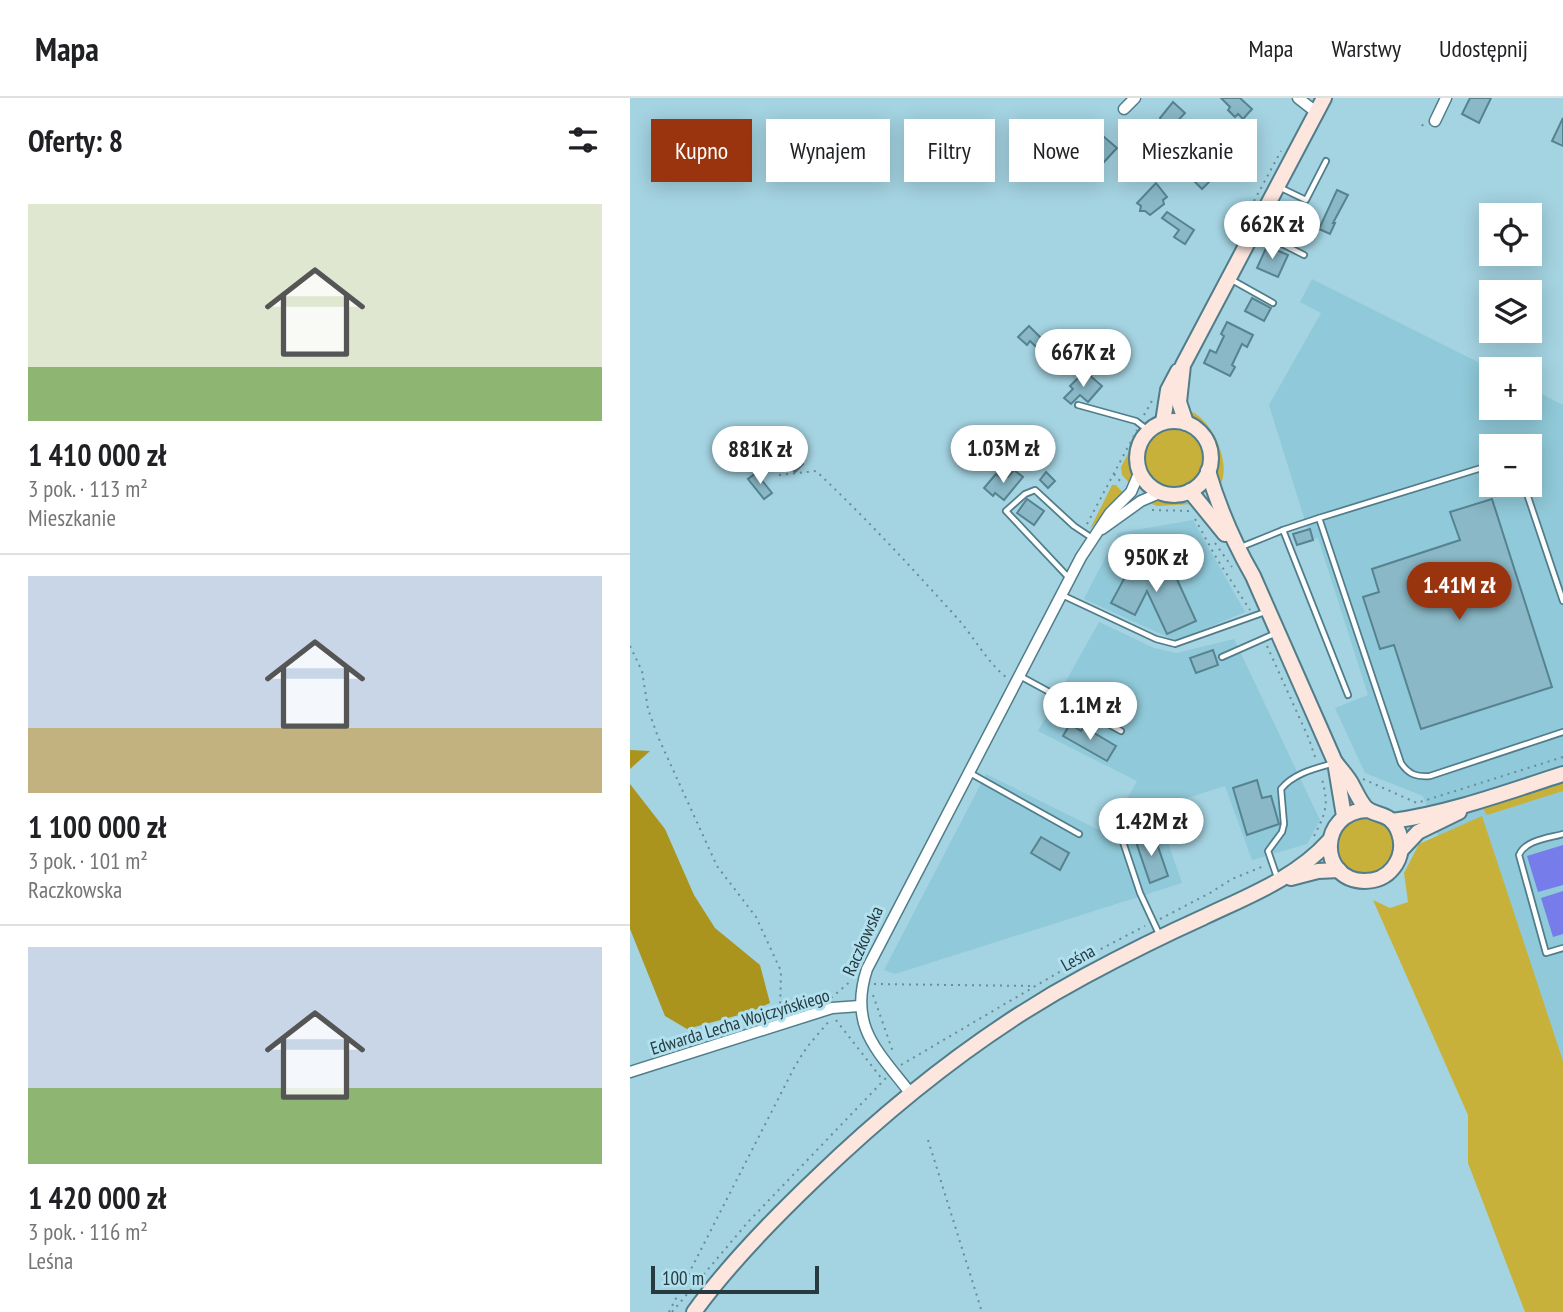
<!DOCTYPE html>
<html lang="pl">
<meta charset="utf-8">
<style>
body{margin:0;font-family:"PT Sans Narrow",sans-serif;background:#f6f6f6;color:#202124;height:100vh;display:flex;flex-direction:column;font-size:26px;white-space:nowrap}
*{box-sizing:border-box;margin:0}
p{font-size:23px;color:#757577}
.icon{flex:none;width:38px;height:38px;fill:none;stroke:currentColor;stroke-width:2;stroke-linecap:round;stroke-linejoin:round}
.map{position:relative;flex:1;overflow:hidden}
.panel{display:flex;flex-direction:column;background:#fff;width:630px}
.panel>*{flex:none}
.top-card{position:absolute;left:21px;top:21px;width:665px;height:63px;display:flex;gap:14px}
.controls{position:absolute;left:849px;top:105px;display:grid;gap:14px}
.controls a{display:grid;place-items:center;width:63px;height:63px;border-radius:0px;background:#fff;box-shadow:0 4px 18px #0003;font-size:35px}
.scale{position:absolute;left:21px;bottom:18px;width:168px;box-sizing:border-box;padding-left:7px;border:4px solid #273a3f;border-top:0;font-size:19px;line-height:24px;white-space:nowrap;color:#273a3f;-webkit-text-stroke:5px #b1e0ee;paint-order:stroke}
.price{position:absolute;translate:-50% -60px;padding:0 16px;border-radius:24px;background:#fff;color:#222;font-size:23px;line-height:46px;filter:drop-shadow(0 2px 4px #0008)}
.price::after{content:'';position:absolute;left:50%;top:42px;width:21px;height:16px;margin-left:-10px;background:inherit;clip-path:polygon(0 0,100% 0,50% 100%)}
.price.active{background:#9a340e;color:#fff}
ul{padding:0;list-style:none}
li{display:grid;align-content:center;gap:14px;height:371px;padding:0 28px}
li+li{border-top:2px solid #e0e0e0}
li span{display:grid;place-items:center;height:217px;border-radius:0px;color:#555}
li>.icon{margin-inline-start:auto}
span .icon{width:126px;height:126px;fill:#fffc;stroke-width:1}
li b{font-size:30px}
h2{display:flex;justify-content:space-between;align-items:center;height:84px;padding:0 28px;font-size:30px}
.chip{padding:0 24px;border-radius:0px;background:#fff;box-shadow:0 4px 18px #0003;font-size:24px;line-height:63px}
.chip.active{background:#9a340e;color:#fff}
header{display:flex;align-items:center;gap:42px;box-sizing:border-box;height:98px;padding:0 35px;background:#fff;border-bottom:2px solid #e0e0e0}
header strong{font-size:33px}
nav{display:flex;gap:38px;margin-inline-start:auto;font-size:24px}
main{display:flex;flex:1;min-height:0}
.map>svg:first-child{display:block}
</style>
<header>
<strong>Mapa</strong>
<nav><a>Mapa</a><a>Warstwy</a><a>Udostępnij</a></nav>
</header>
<main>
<section class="panel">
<h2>Oferty: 8<svg class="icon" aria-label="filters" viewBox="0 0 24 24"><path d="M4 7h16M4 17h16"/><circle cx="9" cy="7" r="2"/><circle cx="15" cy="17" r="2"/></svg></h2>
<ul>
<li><span style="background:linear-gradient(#dfe7d0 75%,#8fb573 0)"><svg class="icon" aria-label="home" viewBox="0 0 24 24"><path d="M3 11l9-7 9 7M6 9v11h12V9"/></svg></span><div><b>1 410 000 zł</b><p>3 pok. · 113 m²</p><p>Mieszkanie</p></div></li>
<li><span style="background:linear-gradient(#c9d6e8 70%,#c2b280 0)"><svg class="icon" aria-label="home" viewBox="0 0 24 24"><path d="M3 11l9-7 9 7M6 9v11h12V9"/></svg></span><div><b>1 100 000 zł</b><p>3 pok. · 101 m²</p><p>Raczkowska</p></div></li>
<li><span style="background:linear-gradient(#c9d6e8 65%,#8fb573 0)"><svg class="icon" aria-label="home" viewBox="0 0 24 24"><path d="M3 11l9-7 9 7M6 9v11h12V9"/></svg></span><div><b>1 420 000 zł</b><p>3 pok. · 116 m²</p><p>Leśna</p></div></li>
</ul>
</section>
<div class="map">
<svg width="933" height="1214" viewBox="0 0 933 1214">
<rect width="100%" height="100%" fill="#a4d3e1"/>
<g fill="#90c9d9" fill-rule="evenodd">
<path d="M682 181 862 271 861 310H900V290L933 307V1050L927 1049 793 698 735 675 705 610 738 597 688 440 681 442 639 307 691 215 670 204ZM861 348H900V387H861Z"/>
<polygon points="563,422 615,514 546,543 454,501 488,435"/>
<polygon points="469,524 524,550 547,555 604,541 690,722 677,746 622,762 595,688 526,710 552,785 265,876 254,872 356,676 477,736 507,683 408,633"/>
</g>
<g fill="#c8b13b">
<path d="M555 312C582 315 607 375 586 392 584 370 592 350 576 332 569 324 561 321 555 312Z"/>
<circle cx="544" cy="360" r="37"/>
<path d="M511 331 512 333C498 356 508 365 501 387L492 377 491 369Z"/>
<polygon points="482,387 486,387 494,396 460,431"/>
<polygon points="528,401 563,406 527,408 517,404"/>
<polygon points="933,683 933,693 857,717 852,709"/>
<polygon points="852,718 933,963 933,1214 895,1214 838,1065 838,1017 743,802 760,810 778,804 774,775 789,746"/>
<circle cx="736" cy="748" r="28"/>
</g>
<g fill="#aa941e">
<polygon points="0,652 20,653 0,671"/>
<polygon points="0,686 35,731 64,797 85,830 130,867 140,905 120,914 57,931 35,918 0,831"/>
</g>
<g fill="#767deb">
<polygon points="933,747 933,787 908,794 897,758"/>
<polygon points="933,793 933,836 923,839 911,800"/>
</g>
<g fill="#8ab8c6" stroke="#568390" stroke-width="2">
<polygon points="591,0 610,0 622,11 613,21 608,16 605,19 598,12 600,9"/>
<polygon points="840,0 861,0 849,25 832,16"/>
<polygon points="543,4 555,15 541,30 533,27 530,20"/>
<polygon points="933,20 933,48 922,43"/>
<polygon points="577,28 584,34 573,45 567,39"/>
<polygon points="473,38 487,50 474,64 460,51"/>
<polygon points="534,61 541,67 533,75 526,69"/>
<polygon points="566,71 579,84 572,91 559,78"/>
<polygon points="526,85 537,99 533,102 534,106 520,117 515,113 510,113 511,108 507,105"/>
<polygon points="707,92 718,97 703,125 705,125 700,136 689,131"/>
<polygon points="661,110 676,118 668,134 653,126"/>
<polygon points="537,114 564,132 555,146 544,139 549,132 532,120"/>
<polygon points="637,148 658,157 648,179 627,170"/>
<polygon points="622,200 641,210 634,223 615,213"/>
<polygon points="597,224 623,237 617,249 612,246 602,267 605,269 600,278 574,265 580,252 586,255 594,238 591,236"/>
<polygon points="399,228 417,246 427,235 442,251 426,268 400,243 397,247 388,239"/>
<polygon points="457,275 472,288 458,304 450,297 441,306 434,300 443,291 440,288 449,279 452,281"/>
<polygon points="163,356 173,366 165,374 155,364"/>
<polygon points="384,372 393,379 374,402 365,395 363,398 354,390 366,376 371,380 374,376 378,379"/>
<polygon points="416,374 425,383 418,390 410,382"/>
<polygon points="126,375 142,395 134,401 118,381"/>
<polygon points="397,401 414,413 404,427 387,415"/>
<polygon points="862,401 922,589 791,631 764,547 750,551 733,499 749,494 742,471 830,442 820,414"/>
<polygon points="680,431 683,442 667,447 663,436"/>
<polygon points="535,455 566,523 537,536 517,493 505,517 481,505 495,479 497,480 500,474"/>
<polygon points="583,552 588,567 566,575 560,560"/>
<polygon points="440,626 451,633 454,629 486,648 477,663 433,638"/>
<polygon points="627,682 632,700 641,698 649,726 617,737 603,690"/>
<polygon points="523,734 538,778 520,785 505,741"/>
<polygon points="411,739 439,755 430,772 401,755"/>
</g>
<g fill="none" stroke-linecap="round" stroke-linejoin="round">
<g stroke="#517d8a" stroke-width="8">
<g id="lane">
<polyline points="651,90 676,102 696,63"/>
<polyline points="627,133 674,157"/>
<polyline points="602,182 643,205"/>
<polyline points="448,307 506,323 519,333"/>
<path d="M861 367 689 420 771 665C779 677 787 679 800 678L933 634"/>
<polyline points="894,387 933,503"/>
<polyline points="689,420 653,432 718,597"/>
<polyline points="611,449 653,432"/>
<polyline points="439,480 376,413 395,396 405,392 444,428 462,440"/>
<polyline points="432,497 526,541 545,546 635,514"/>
<polyline points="592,559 644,536"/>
<polyline points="390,578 491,633"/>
<polyline points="340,675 449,736"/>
<path d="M933 736C919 740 895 742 889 757L916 855 933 850"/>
<polyline points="491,738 510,795 530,838"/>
<path d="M647 779 638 753 652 734 654 726 651 691C663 676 683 671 701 666"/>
</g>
</g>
<g stroke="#517d8a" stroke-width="13">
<g id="street">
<polyline points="668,0 686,14"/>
<polyline points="494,11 505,0"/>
<polyline points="805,23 816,0"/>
<polyline points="472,431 511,403 532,394"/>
<polyline points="0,974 202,910 230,908"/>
<path d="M281 996C248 953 218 929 237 871L451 459 480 415 501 394 510 373"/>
</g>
</g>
<g stroke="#517d8a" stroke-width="18">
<g id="secondary">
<circle cx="544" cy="360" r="37"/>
<polyline points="533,324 538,292 548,273"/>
<polyline points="556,325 549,304 553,267 694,0"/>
<path d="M578 373C589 410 604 445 623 478L705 664 714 718"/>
<polyline points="560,393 595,436"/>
<path d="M706 665C711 672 718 679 722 687 726 694 730 704 736 710 746 719 761 713 769 735 773 747 771 760 763 770 756 779 745 783 734 783 688 782 688 714 737 712"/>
<path d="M762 723C820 715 877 694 933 676"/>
<polyline points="771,752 788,734 829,714"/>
<polyline points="661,780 688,773 709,772"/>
<path d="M64 1214C99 1166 142 1122 185 1081 266 1003 356 931 455 878 494 857 534 837 574 819 618 798 666 780 699 743"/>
</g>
</g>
<g stroke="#6a8c95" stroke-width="2" stroke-dasharray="2 5" stroke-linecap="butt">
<polyline points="792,28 795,23"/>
<polyline points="624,103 651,53"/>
<polyline points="514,317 523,301"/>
<polyline points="484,376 492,385"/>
<path d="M149 377 186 373C236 420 282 470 328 521 344 539 357 564 376 579"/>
<polyline points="522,412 559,413"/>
<polyline points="565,421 587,461 620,512"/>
<polyline points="457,426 507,332"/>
<polyline points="585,445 602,469"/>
<polyline points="0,548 12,573 18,611 28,639 87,768 126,819 151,873 150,914"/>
<polyline points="637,548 679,641 686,662"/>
<polyline points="733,681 787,705 933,659"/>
<path d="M684 738C697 713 699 705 691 678"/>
<polyline points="530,821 580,795 602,781 634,768"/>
<polyline points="244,886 403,888"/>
<polyline points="243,897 263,954"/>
<polyline points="201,900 222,882"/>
<polyline points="206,922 252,981"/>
<polyline points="271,967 448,863 515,828"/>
<polyline points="298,1042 352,1214"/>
<polyline points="39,1214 165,968 177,949 200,922"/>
<polyline points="42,1214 118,1124 256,980"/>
</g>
<use href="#lane" stroke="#fff" stroke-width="4.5"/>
<use href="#street" stroke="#fff" stroke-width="10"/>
<use href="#secondary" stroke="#fde6de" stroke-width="14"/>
</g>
<g text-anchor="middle" stroke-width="6" stroke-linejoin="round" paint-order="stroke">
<g font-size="18" fill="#273a3f" stroke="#b1e0ee">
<text transform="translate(233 843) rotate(-66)" y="6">Raczkowska</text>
<text transform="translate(448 860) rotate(-29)" y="6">Leśna</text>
<text transform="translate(110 924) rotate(-17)" y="6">Edwarda Lecha Wojczyńskiego</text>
</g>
</g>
</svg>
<div class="controls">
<a><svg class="icon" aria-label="locate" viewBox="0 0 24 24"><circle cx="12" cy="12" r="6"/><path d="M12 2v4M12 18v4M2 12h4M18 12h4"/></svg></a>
<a><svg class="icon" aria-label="layers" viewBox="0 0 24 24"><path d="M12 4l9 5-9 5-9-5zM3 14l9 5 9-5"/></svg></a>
<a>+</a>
<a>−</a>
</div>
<div class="scale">100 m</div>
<b class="price" style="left:642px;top:163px">662K zł</b>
<b class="price" style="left:453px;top:291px">667K zł</b>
<b class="price" style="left:373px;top:387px">1.03M zł</b>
<b class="price" style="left:130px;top:388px">881K zł</b>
<b class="price" style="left:526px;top:496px">950K zł</b>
<b class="price active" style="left:829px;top:524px">1.41M zł</b>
<b class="price" style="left:460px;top:644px">1.1M zł</b>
<b class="price" style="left:521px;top:760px">1.42M zł</b>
<div class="top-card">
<a class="chip active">Kupno</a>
<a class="chip">Wynajem</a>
<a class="chip">Filtry</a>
<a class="chip">Nowe</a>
<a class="chip">Mieszkanie</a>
</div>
</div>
</main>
